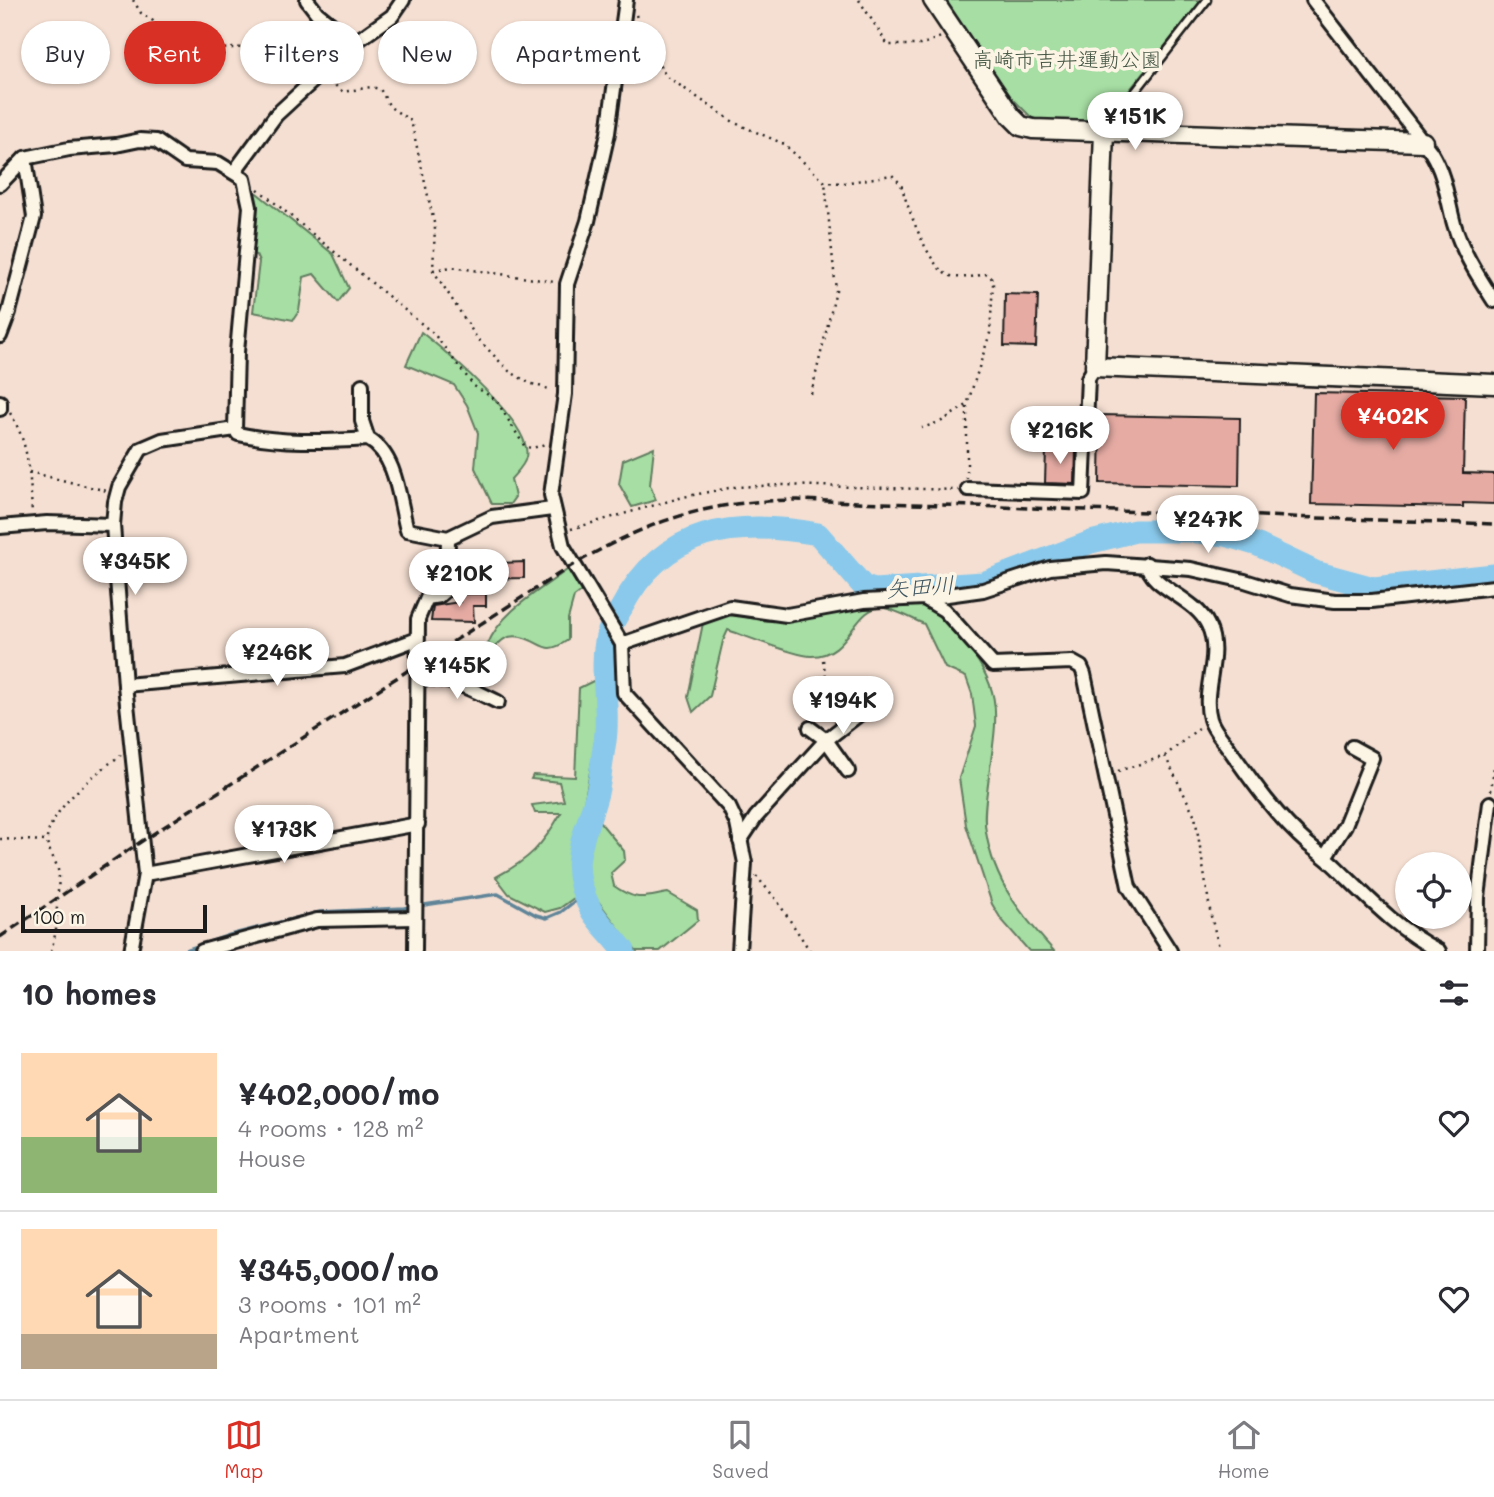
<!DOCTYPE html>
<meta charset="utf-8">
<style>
body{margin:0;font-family:Mali,"Klee One",sans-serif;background:#f2f2f3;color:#2b2b33;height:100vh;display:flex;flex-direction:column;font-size:26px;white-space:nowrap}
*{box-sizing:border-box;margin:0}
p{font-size:23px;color:#7c7c81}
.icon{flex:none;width:38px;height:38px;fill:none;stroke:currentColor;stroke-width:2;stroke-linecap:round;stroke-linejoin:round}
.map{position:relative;height:951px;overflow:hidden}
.drawer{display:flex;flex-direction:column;background:#fff;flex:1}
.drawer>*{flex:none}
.guide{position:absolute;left:21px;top:21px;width:700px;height:63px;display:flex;gap:14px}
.tools{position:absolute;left:1395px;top:852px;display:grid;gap:14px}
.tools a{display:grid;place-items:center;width:77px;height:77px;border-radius:50%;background:#fff;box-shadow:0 2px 5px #0004;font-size:35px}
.scale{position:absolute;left:21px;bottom:18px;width:186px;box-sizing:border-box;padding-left:7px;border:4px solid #1c1c1c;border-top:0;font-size:19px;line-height:24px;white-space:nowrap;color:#1c1c1c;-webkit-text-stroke:5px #fcf5e5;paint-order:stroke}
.price{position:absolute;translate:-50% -60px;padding:0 16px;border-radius:24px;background:#fff;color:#222;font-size:23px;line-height:46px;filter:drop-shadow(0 2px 4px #0008)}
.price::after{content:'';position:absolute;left:50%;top:42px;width:21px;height:16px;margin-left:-10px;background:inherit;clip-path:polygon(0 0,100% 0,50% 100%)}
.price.on{background:#d93025;color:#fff}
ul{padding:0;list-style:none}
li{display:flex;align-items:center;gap:21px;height:175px;padding:0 21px}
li+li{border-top:2px solid #e1e1e2}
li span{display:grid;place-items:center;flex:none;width:196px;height:140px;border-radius:0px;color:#555}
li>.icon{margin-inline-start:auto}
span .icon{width:84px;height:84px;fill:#fffc;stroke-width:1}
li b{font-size:30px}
h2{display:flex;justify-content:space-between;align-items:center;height:84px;padding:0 21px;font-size:30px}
.tag{padding:0 24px;border-radius:32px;background:#fff;box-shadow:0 2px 5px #0004;font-size:24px;line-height:63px}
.tag.on{background:#d93025;color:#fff}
.menu{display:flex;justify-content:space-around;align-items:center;height:98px;border-top:2px solid #e1e1e2;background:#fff;font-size:19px;color:#7c7c81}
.menu a{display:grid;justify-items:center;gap:4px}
.menu .on{color:#d93025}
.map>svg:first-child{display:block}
</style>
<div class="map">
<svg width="1494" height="951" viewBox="0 0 1494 951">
<rect width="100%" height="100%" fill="#f5dfd2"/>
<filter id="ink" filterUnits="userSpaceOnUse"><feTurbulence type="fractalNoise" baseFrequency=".0143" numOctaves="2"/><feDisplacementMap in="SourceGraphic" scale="14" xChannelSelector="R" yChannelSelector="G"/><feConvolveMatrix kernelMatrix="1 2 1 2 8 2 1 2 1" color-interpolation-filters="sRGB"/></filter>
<g filter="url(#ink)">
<g fill="#a6dea3" stroke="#617d60" stroke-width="2">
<polygon points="946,0 1202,0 1104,122 1033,119 1009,95"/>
<polygon points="248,186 333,254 349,288 338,302 314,274 304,277 299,311 293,320 253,312 259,262 256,255 239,250 247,224"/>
<path d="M421 332C445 351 534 425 526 457 525 465 516 473 511 479L515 497 510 504H492L475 468 478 433 467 405 454 385 406 365Z"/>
<polygon points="654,447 650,485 656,500 632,507 619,484 623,460"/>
<path d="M571 567 583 590 574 597 568 619V640C544 657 543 642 521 637 506 634 501 641 492 650 487 654 477 656 471 658L463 675 459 672V661L468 651 487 646C501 610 541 590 571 567Z"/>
<path d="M910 603C936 607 944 619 961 638 1007 693 996 717 988 784 986 799 983 817 986 832 994 883 1021 914 1054 951H1029L1001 919 992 904 966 825 959 778 976 726 972 694 966 677 945 668 924 624C912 619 897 610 884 608 854 604 851 657 811 656 796 656 745 636 728 630L723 641 710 696 693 712 688 697 703 623 731 614 766 621H796L866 604Z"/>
<path d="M599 678 600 720 584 803 624 851 625 860 611 873 614 886C637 902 643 897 668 893L697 910 698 920 660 951H636L588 888 560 908 545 912 509 894 496 877C530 859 542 846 561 813H535L532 805 564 801 559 782 531 779 533 775 575 777 579 688Z"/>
</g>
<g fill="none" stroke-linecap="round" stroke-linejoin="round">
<polyline stroke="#5e8498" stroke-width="3.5" points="183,951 230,935 320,912 404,908 498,894 536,915 547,918 561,912 585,893"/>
<path stroke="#8ac9eb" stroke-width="23" d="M624 951C614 937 600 925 591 910 565 862 585 839 597 793 601 776 602 758 605 741 610 707 600 674 606 641 608 629 616 617 622 607 663 527 737 519 818 534L863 586 874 590 983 583 1091 542 1135 531H1189L1225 535 1258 545 1315 572 1374 588 1494 575"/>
</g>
<g fill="#e6aca4" stroke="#1c1c1c" stroke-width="2">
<polygon points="1005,294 1038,295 1036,347 1004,346"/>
<polygon points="1314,393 1465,396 1463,473 1494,474 1494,504 1463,503 1463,507 1311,504"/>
<polygon points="1101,415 1240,418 1239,486 1100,483"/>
<polygon points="1046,448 1076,449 1075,484 1045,483"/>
<polygon points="524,562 524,578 482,579 481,571 501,570 501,563"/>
<polygon points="460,594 486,594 486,606 473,606 474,622 431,621 433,606 460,602"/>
</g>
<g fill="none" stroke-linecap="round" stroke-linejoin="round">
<g stroke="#1c1c1c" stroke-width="11">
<polyline id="lane" points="1107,128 1207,0"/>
</g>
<g stroke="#1c1c1c" stroke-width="18">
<g id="street">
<polyline points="307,0 317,13 354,43"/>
<polyline points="626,0 608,133 588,221 567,284 565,394 551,495 563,546 622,644 624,693 729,807 737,824 745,863 739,951"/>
<path d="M1313 0 1431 152C1445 175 1447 198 1454 224 1462 252 1478 276 1494 301"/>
<polyline points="234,172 276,115 354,43 392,16 403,0"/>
<polyline points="0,184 25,158 69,149 116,145 140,140 156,141 185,161 218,163 244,179 250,207 237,352 235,429"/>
<polyline points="0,336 9,312 34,217 25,158"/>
<path d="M362 385V421L368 439C397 455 399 500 407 530L448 538 492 517 552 509"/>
<polyline points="0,402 0,409"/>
<polyline points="968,489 1083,493 1088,378 1095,367"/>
<polyline points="0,527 47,523 113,525"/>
<path d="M1147 564C1151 588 1195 597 1208 625 1223 656 1201 688 1210 719 1213 730 1224 741 1230 750 1253 783 1278 818 1308 844 1318 852 1328 859 1337 868 1369 899 1398 930 1439 951"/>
<polyline points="926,598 983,590 1050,568 1106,563 1191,569 1245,581 1290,595 1335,601 1372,601 1494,587"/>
<polyline points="622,644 730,607 787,615 864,601 924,598 944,610 993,665 1072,662 1081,667 1084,674 1129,887 1170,951"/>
<path d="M418 679C446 675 473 690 498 702"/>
<polyline points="125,685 345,666 417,639"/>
<polyline points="810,728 826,740 848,771"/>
<polyline points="740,841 756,817 826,740 875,702"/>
<polyline points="1325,857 1345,825 1372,758 1352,747"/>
<polyline points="145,874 418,824"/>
<path d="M131 951 145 874 125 685 113 525 115 502 119 487 141 449 162 440 235 429 238 434C280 443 324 442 368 439"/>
<polyline points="202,951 317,920 415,918"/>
<polyline points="415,951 418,619 427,598 439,596 447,589 448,538"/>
<polyline points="1477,951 1478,897 1490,803"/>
</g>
</g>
<g stroke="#1c1c1c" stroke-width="23">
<g id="secondary">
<polyline points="933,0 1011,116 1021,126 1033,129 1423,142"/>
<polyline points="1104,132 1095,367 1494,384"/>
</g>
</g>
<g stroke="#1c1c1c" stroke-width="2.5" stroke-dasharray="2 5" stroke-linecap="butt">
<path d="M133 0 141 13 153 21 177 55C221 48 273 40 316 61"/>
<polyline points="859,0 888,45 920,45 941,37"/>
<path d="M636 15 648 47 666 76 735 123 784 144 825 182 844 183 892 175 901 184C906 204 929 268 948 275 960 280 975 276 986 274L991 277 993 284 990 333 967 405 942 421 922 428"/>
<polyline points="330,81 343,92 371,87 380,89 390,107 411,121 435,227 433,270 477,338 509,371 529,383 552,390"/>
<polyline points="258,189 434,334 474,386 496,400 525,447 533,448 545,444"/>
<polyline points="433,270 452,267 555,282"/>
<polyline points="811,394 836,291 825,182"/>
<path d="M10 413C30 445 30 477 32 514"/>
<polyline points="29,472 107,491"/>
<polyline points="967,479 967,405"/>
<polyline points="571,529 683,497 734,487 783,485 958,490"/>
<polyline points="823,660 833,719"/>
<polyline points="1165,756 1195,816 1211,916 1220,951"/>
<polyline points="1118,771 1165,756 1200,727"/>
<polyline points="1491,791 1494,767"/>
<polyline points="0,839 46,841"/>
<polyline points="756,876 776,899 810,951"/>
<path d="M58 892C58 885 60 876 58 870 56 860 47 850 47 839 49 810 98 771 121 755"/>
<polyline points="51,951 56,931 57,905"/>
</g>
<use href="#lane" stroke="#fcf5e5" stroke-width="6"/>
<use href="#street" stroke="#fcf5e5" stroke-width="12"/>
<use href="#secondary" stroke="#fcf5e5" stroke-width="18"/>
<path stroke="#1c1c1c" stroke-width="3.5" stroke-dasharray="10 5" stroke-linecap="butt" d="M0 937 142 841 571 566C650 520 706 501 798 500L1494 524"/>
</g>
</g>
<g text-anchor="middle" stroke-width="7" stroke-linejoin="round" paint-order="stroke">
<g font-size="21" fill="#455644" stroke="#fcf5e5">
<text x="1067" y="67">高崎市吉井運動公園</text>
</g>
<g font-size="23" font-style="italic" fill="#425964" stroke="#fcf5e5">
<text transform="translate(920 587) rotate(-4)" y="8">矢田川</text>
</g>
</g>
</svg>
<div class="tools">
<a><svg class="icon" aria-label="locate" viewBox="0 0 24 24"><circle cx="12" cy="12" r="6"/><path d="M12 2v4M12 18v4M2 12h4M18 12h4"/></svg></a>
</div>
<div class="scale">100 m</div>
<b class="price" style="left:1135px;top:152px">¥151K</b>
<b class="price on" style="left:1393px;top:452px">¥402K</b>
<b class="price" style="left:1060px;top:466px">¥216K</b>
<b class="price" style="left:1208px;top:555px">¥247K</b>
<b class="price" style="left:135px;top:597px">¥345K</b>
<b class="price" style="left:459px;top:609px">¥210K</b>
<b class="price" style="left:277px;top:688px">¥246K</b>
<b class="price" style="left:457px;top:701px">¥145K</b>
<b class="price" style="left:843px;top:736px">¥194K</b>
<b class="price" style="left:284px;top:865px">¥173K</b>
<div class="guide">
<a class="tag">Buy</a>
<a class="tag on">Rent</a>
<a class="tag">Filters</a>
<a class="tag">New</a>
<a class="tag">Apartment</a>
</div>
</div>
<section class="drawer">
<h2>10 homes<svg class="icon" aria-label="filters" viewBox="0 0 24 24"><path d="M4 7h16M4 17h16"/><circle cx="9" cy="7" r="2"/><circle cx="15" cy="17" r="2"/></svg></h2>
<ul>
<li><span style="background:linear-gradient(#ffd9b3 60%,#8fb573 0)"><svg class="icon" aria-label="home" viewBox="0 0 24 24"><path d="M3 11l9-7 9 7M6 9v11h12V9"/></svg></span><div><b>¥402,000/mo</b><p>4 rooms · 128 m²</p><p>House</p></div><svg class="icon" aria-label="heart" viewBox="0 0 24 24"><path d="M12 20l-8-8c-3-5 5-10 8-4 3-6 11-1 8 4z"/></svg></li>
<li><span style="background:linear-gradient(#ffd9b3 75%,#b9a48a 0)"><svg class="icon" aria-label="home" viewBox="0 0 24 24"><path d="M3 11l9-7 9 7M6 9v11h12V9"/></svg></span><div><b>¥345,000/mo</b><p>3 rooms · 101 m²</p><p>Apartment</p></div><svg class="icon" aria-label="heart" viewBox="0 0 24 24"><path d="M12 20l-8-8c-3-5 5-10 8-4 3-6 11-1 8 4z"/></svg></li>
</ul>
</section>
<nav class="menu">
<a class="on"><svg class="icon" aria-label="map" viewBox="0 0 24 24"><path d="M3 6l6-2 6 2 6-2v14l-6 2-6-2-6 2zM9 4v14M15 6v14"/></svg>Map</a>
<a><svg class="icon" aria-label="saved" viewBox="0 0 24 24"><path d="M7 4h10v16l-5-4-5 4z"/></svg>Saved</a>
<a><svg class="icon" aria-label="home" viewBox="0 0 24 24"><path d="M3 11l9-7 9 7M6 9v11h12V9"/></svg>Home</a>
</nav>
